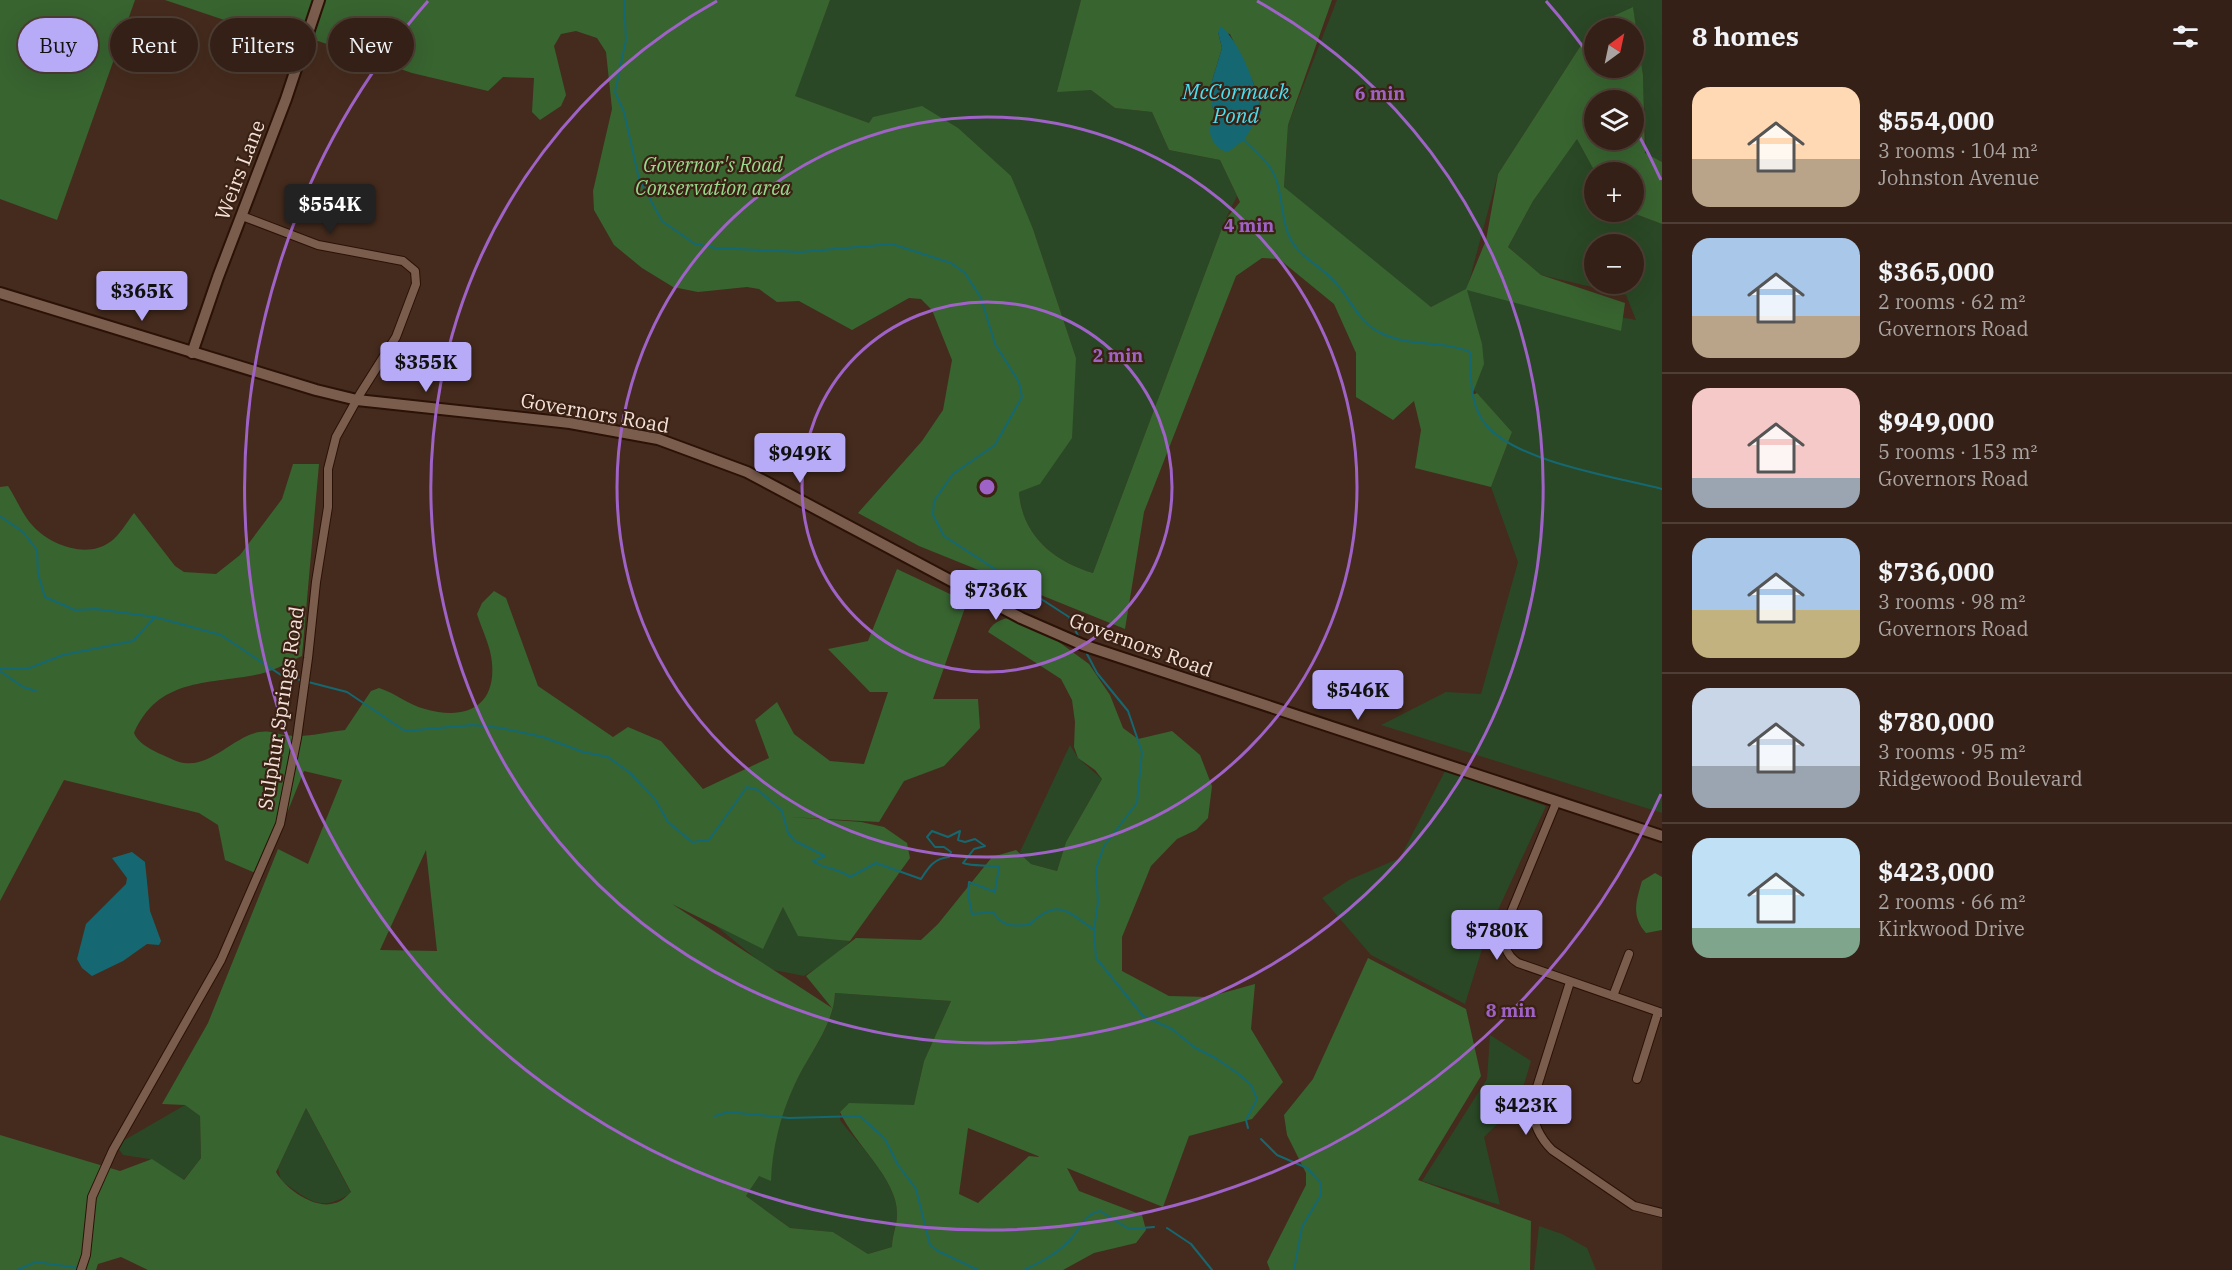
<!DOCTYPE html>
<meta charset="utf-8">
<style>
body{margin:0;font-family:"IBM Plex Serif",serif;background:#3c281f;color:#f1f3f6;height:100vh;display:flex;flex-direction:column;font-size:22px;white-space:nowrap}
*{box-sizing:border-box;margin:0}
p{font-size:20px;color:#a9a3a1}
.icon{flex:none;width:33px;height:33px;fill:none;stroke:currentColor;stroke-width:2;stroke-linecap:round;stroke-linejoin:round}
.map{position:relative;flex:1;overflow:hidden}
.details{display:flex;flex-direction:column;background:#342016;width:570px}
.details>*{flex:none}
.banner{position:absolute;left:18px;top:18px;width:570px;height:54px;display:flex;gap:12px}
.needle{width:39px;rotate:33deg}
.controls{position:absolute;left:1584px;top:18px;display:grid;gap:12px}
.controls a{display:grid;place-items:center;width:60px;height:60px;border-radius:50%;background:#342016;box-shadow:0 6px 24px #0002,0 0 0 2px #4e3e35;font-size:30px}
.price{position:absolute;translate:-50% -51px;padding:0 14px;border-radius:6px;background:#b7abf8;color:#111;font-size:20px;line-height:39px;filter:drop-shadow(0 2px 3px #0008)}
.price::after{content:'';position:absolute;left:50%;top:36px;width:18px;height:14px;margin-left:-9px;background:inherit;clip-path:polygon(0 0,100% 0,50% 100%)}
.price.on{background:#222;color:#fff}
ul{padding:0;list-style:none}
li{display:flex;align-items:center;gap:18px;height:150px;padding:0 30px}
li+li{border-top:2px solid #4e3e35}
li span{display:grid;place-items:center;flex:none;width:168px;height:120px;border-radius:18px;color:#555}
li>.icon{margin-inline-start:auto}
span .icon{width:72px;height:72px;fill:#fffc;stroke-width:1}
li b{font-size:26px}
h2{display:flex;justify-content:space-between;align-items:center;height:72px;padding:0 30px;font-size:26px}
.chip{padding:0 21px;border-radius:27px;background:#342016;box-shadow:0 6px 24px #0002,0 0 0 2px #4e3e35;font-size:21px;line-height:54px}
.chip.on{background:#b7abf8;color:#111}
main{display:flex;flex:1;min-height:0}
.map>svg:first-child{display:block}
</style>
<main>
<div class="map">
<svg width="1662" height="1270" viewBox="0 0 1662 1270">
<rect width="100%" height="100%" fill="#452b1d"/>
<g fill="#2a4825" fill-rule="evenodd">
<path d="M830 0H1081L1072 36 1091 90 1115 108 1152 112 1169 150 1220 160 1237 196 1225 220 1093 573C1053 561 1022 535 1019 492L1076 358 1033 229 1028 219 869 123 794 96Z"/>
<path d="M1337 0H1662V162L1646 154 1643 75 1633 8 1594 25 1498 174 1467 289 1636 320 1626 295 1541 275 1508 247 1533 201 1577 138 1595 172 1594 212H1630L1662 224V813L1381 725 1446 692 1481 694 1518 562 1491 487 1512 432 1472 388 1466 290 1431 307 1305 212 1284 187 1288 125ZM1594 244H1634V284H1594Z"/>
<polygon points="1070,745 1078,758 1102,779 1066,842 1057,871 1031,864 1019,854"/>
<polygon points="1445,771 1546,806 1486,936 1465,1004 1371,955 1322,898 1349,880 1400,858"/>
<polygon points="783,907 819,936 850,941 837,955 804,976 769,969 715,925 763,948"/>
<path d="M835 993 951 1001 924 1061 914 1106 890 1118 849 1103 840 1112V1120C858 1144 899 1183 897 1215 896 1226 892 1235 892 1247L868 1254 833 1232 790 1228 746 1196C768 1164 777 1126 792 1090 805 1058 834 1028 835 993Z"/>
<polygon points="1490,1035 1531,1061 1518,1104 1484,1137 1500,1205 1422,1181 1487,1079"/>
<polygon points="185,1105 200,1116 201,1158 182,1182 149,1159 123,1155 116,1145"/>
<path d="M306 1108 351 1193C319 1214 309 1199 281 1181L278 1168Z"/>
<polygon points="1539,1226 1562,1234 1587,1248 1596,1270 1534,1270"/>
</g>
<g fill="#386430" fill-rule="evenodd">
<polygon points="0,0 135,0 57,220 0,199"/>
<path d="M165 0H830L795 96 869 123 873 117 922 106 958 128 1011 176 1033 229 1076 358 1072 438 1040 484 1019 492C1022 535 1053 561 1093 573L1225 220 1240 202 1220 160 1169 150 1152 112 1115 108 1091 90 1057 92 1081 0H1332L1288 125 1284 187 1431 307 1466 289 1486 240 1498 174 1594 25 1633 7 1643 75 1645 153 1662 162V224L1630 212H1634V172H1595L1577 139 1533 201 1508 247 1541 275 1625 303 1621 331 1467 290 1482 344 1484 364 1472 395 1477 393 1512 432 1491 487 1415 468 1421 430 1414 401 1393 420 1356 397V353L1334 304 1279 259 1262 258 1236 276 1144 512 1125 629 919 546 858 513 922 441 943 410 952 360 932 310 921 299 909 298 852 330 799 301 777 302 759 289 747 287 698 292 673 287 642 268 614 245 594 210 593 191 612 109 606 52 597 38 576 31 561 34 554 46 566 95 561 106 540 120 532 112 534 78 503 77 488 91 412 73 318 41H286ZM1594 28H1634V68H1594ZM1218 32 1230 34 1253 82 1262 111 1217 116 1212 106V81L1222 48ZM1594 100H1634V140H1594Z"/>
<path d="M293 464H319L302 656C289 662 274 671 260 674 208 685 159 677 134 733 137 742 150 749 158 753 166 756 176 762 184 763 211 767 233 737 259 732 270 730 276 734 286 735 305 738 327 732 345 730L371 691 379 688C395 693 409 705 425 709 463 720 496 709 492 663 491 647 482 630 477 614L482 603 494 591 506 598 538 686 613 737 628 727 661 741 703 789 769 758 755 720 777 702 794 734 830 761 864 764 888 692H870L828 649 868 641 897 569 967 602 933 699H978L980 728 944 766 904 781 879 822 790 817 861 822 884 827 907 843 910 858 850 941 798 936 783 907 763 949 672 904 832 1008 806 976 856 938 921 940 938 924 992 857 1016 850 1031 864 1057 871 1066 842 1102 779 1095 770 1078 758 1074 747 1075 722 1072 700 1061 679 988 632C994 619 1009 618 1022 615L1089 664 1110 695 1123 728 1138 739 1172 731 1200 755 1212 786 1208 818 1196 830 1177 839 1151 866 1122 937V971L1169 996 1208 997 1255 984 1251 1029 1283 1082 1252 1119 1189 1136 1163 1207 1067 1168 1079 1191 1142 1215 1146 1230 1136 1243 1094 1253 1063 1270H148L121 1257 98 1264 96 1270H0V1135L120 1171 152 1159 184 1180 201 1158 200 1116 185 1105 162 1104 208 1023 278 849 308 864 342 780 304 771 274 845 259 871 253 872 225 860 218 825 199 813 64 780 0 901V487L8 486C16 498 23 516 33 526 50 545 87 559 110 542 119 536 127 522 134 513L175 566 184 572 216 574 240 555 282 499ZM426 850 437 951 380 950ZM835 993 951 1001 924 1061 914 1105 849 1103 840 1112C854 1144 898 1179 897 1214 897 1226 892 1235 892 1247L868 1254 833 1232 790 1228 746 1196 759 1176 771 1181C772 1150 780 1116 794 1086 807 1056 834 1026 835 993ZM306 1108 351 1192C347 1196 341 1202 335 1203 316 1210 285 1189 276 1172ZM968 1128 1038 1156 1039 1157 1029 1156 978 1203 959 1194Z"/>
<path d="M1655 873 1662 877V930L1646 933C1631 916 1636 901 1642 881Z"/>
<polygon points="1368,958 1466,1009 1481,1076 1418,1180 1531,1221 1530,1270 1270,1270 1267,1262 1306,1185 1306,1173 1287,1135 1284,1115 1313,1079"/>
</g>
<g fill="#156871">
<path d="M1221 26C1243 47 1254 83 1262 111L1244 140 1228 152C1215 149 1212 141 1209 129L1217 116 1212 106V81L1222 48 1218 32Z"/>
<polygon points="132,852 145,862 150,911 161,941 159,945 147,944 123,961 92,976 82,968 77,959 86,924 126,884 127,878 112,858"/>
</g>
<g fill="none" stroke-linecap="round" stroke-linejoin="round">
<g stroke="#156871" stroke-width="2">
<polyline points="624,0 626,40 615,92 624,112 639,179 662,221 695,244 716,248 800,252 892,244 951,263 965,273 981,298 995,344 1019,382 1022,397 995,445 953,474 934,501 933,515 944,536 1069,617 1079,638"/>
<path d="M1244 140C1256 152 1271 164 1276 179 1283 198 1281 220 1290 238 1299 257 1318 264 1332 279 1350 296 1357 322 1381 333 1408 347 1442 340 1470 352 1471 376 1469 406 1487 426 1518 462 1616 477 1662 489"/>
<path d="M0 516 23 532 37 550 38 574 45 597 75 610 96 609 155 617 221 635 281 675 347 692 405 731 473 725 501 728 543 737 583 752 608 757 629 772 655 799 668 822 692 842 709 840 747 787 758 790 782 811 788 833 795 841 825 856 813 861C825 870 838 867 850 877L876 863 921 879C928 868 934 858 949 857L951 852 944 847H935L927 837 932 831 948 837 960 831 958 840 965 842 975 839 985 846 974 849 963 863C975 867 986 864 999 867L995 892 969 882 968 894 972 914 993 912C1002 927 1013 926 1029 925 1058 898 1066 910 1094 930"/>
<polyline points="1087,654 1097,673 1128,711 1142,752 1137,803 1104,846 1096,869 1098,902 1094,930 1096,958 1143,1016 1172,1029 1194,1047 1217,1059 1240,1075 1251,1085 1257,1099 1246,1120 1248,1128"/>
<polyline points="0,669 27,669 63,655 133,641 155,617"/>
<polyline points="0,671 23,687 36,691"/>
<polyline points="715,1116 728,1112 789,1118 860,1116 885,1139 898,1165 916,1189 930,1245 938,1251 978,1270"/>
<polyline points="1261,1139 1277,1155 1307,1168 1321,1183 1321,1195 1302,1227 1294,1270"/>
<polyline points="1167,1228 1191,1244 1212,1270"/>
<polyline points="17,1270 36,1262 79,1268"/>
<path d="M1024 1270C1041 1262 1057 1254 1070 1240 1081 1228 1083 1215 1100 1211L1129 1229 1154 1227"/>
</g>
<g stroke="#2b1206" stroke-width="10">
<g id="street">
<path d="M1556 803 1505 927C1504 943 1504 954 1518 963L1662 1013"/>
<path d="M1570 982 1531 1106C1534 1124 1539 1137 1552 1150L1634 1206 1662 1213"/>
<polyline points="1613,996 1629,954"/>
<polyline points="1637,1079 1658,1012"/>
<polyline points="81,1270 86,1255 92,1197 113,1150 221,960 280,824 297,738 308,658 316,582 328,507 328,469 336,437 360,394 396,337 416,284 415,271 403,261 318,245 242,216"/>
</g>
</g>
<g stroke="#2b1206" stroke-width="14">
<g id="secondary">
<polyline points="0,293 316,390 357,400 570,423 658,439 747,472 1021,618 1083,645 1662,836"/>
<polyline points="192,353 218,277 286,99 319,0"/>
</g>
</g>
<use href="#street" stroke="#7b5d4e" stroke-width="8"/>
<use href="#secondary" stroke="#7b5d4e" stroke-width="10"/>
</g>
<g fill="none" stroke="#9f63c7" stroke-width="3">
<circle cx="987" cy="487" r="185"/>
<circle cx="987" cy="487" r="370"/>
<path d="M1257 1A556 556 0 1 1 717 1"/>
<path d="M1661 794A741 741 0 1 1 428 1M1546 1A741 741 0 0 1 1594 62M1635 128A741 741 0 0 1 1661 180"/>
</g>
<g text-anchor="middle" stroke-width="4.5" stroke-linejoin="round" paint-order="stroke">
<g font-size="20" font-style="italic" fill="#98da8d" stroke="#3a2114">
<text x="713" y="172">Governor's Road<tspan x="713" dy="23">Conservation area</tspan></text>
</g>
<g font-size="20" fill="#f4e2da" stroke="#3a2114">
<text transform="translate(240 170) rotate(-69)" y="7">Weirs Lane</text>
<text transform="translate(595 413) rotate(10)" y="7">Governors Road</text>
<text transform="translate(1141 645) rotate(20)" y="7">Governors Road</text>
<text transform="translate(281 708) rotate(-81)" y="7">Sulphur Springs Road</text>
</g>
<g font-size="21" font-style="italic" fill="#4adeef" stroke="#3a2114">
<text x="1236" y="99">McCormack<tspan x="1236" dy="24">Pond</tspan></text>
</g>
</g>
<circle cx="987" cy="487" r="9" fill="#9f63c7" stroke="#3a2114" stroke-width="3"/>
<g font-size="18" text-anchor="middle" font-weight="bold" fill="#9f63c7" stroke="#3a2114" stroke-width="4.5" stroke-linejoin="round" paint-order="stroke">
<text x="1380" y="100">6 min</text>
<text x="1249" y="232">4 min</text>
<text x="1118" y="362">2 min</text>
<text x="1511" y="1017">8 min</text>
</g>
</svg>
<div class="controls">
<a><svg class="needle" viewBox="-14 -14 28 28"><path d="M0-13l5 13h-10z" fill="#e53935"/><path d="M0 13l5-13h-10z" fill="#a9a3a1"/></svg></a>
<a><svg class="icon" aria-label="layers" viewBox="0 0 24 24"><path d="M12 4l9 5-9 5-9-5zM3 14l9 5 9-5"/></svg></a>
<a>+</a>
<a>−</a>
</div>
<b class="price on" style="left:330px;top:235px">$554K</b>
<b class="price" style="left:142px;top:322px">$365K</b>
<b class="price" style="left:426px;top:393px">$355K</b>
<b class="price" style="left:800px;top:484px">$949K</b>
<b class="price" style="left:996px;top:621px">$736K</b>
<b class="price" style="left:1358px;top:721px">$546K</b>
<b class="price" style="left:1497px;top:961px">$780K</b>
<b class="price" style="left:1526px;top:1136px">$423K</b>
<div class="banner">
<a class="chip on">Buy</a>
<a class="chip">Rent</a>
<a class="chip">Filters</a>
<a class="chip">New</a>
</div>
</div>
<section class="details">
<h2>8 homes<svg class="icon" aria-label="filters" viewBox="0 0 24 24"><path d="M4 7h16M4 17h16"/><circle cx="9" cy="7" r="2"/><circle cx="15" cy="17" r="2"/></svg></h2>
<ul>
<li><span style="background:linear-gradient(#ffd9b3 60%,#b9a48a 0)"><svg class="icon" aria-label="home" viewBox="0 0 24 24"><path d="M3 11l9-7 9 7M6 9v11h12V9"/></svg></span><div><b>$554,000</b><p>3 rooms · 104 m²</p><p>Johnston Avenue</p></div></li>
<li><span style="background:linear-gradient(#a9c7e8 65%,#b9a48a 0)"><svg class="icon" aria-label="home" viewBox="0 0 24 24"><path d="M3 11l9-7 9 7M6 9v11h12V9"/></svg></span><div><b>$365,000</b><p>2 rooms · 62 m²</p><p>Governors Road</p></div></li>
<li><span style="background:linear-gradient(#f6c9c9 75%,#9aa5b1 0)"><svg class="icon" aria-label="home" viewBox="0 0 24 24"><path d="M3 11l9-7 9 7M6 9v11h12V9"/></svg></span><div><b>$949,000</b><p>5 rooms · 153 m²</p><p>Governors Road</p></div></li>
<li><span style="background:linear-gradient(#a9c7e8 60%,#c2b280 0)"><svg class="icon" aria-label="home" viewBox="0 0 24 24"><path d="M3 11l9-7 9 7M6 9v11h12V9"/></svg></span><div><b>$736,000</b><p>3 rooms · 98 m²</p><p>Governors Road</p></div></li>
<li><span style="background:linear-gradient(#c9d6e8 65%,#9aa5b1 0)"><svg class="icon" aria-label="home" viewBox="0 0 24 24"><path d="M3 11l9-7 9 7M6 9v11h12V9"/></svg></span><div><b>$780,000</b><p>3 rooms · 95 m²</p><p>Ridgewood Boulevard</p></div></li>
<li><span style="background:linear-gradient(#bfe0f5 75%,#7fa58c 0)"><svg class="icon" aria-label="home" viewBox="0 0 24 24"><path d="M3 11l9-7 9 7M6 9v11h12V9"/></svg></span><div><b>$423,000</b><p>2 rooms · 66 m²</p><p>Kirkwood Drive</p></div></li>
</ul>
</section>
</main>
